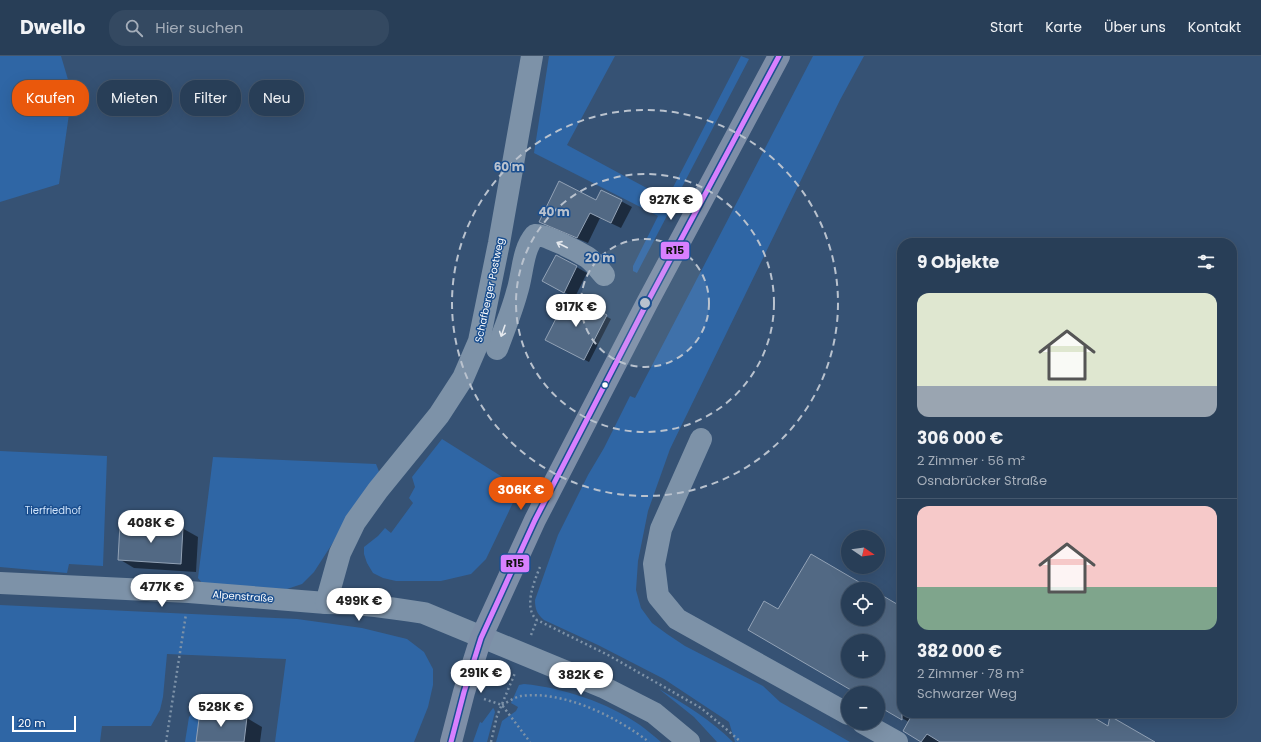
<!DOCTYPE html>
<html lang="de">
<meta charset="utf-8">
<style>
body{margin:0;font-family:Poppins,sans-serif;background:#344961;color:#f1f3f6;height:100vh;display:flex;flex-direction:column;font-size:15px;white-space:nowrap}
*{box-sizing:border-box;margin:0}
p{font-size:13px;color:#a5aeba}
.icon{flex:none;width:22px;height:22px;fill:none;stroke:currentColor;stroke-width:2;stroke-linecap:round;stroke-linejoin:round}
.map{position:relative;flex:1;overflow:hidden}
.details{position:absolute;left:897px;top:182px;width:340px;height:480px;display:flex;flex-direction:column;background:#283e57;border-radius:16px;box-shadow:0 4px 16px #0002,0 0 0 1px #44576d}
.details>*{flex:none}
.banner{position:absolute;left:12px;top:24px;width:380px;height:36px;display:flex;gap:8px}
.needle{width:26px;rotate:103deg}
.fabs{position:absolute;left:841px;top:474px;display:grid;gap:8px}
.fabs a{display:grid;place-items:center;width:44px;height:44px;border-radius:50%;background:#283e57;box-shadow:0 4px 16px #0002,0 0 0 1px #44576d;font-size:20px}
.scale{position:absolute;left:12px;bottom:10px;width:64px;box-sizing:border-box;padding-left:4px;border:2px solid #fff;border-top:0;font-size:11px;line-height:14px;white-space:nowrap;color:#fff;-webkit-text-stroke:3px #1b4f8f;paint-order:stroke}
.price{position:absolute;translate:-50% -34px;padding:0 9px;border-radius:14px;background:#fff;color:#222;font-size:13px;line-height:26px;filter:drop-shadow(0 1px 2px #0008)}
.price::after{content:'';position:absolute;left:50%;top:24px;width:12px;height:9px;margin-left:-6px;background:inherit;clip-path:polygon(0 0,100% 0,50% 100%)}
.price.current{background:#ea580c;color:#fff}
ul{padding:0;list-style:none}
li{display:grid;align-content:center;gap:8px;height:212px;padding:0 20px}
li+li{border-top:1px solid #44576d}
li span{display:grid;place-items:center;height:124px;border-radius:12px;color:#555}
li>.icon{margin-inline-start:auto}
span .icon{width:72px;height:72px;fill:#fffc;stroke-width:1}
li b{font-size:17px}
h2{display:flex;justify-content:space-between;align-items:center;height:48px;padding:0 20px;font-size:17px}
.tag{padding:0 14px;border-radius:16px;background:#283e57;box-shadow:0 4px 16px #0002,0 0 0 1px #44576d;font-size:14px;line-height:36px}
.tag.current{background:#ea580c;color:#fff}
header{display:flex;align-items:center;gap:24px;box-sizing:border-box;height:56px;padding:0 20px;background:#283e57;border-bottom:1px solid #44576d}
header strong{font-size:19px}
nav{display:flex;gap:22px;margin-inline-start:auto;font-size:14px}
.search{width:280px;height:36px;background:#344961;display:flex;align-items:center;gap:10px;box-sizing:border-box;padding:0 14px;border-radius:16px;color:#a5aeba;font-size:15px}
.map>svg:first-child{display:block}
</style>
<header>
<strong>Dwello</strong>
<div class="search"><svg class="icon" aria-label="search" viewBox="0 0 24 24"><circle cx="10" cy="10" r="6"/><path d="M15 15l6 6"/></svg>Hier suchen</div>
<nav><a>Start</a><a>Karte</a><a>Über uns</a><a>Kontakt</a></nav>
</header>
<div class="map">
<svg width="1261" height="686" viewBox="0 0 1261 686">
<rect width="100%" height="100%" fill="#365274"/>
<g fill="#2f66a5">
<polygon points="0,0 61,0 72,37 59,128 0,146"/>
<polygon points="549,0 615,0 567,89 667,143 741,0 749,3 637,217 633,215 633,210 658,160 534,97"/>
<path d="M813 0H864L840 44 670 393 648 455 638 505 636 534 641 552 652 567 667 578 685 590 763 630 780 646 850 686H735L729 666 664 623 598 589 544 564C537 558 535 553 535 544L558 479 588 419 604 392 630 340 635 342Z"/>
<polygon points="442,383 520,432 486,503 471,518 441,525 396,525 383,522 373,517 367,507 364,498 364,491 378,480 385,472 391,477 413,447 409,442 415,431 412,421"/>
<polygon points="0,395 107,400 103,510 69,508 67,517 0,511"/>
<polygon points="213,401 376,408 380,418 334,485 314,516 302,528 287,533 203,528 198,522"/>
<polygon points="0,549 297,563 362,572 407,583 424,596 433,613 433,629 428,651 414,686 275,686 286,603 167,598 163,641 160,654 151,670 102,670 100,686 0,686"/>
<path d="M524 628C564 632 606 646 640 669 647 674 654 680 661 686H496L502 665 516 655 518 651 511 647 519 629Z"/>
<path d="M659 633C686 649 711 664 733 686H717L694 661Z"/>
<polygon points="493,652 494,653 495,656 487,686 473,686 480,666 482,667"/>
<polygon points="200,655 196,686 185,686 189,661 192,657"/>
</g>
<g fill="#0007" fill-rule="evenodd">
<polygon points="602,135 632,151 621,172 600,162 588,187 550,171 540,165 596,146"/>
<polygon points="557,200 587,217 574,243 611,263 589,306 546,284 570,239 554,231"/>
<polygon points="182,472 198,481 196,516 134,512 119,503"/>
<path d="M811 499 869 533H848V563H878V538L902 552V657H1084L1109 672 1153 686H923L904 675 909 666 878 649V637H858L778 555ZM848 585H878V615H848Z"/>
<polygon points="247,662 262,671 260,686 197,686"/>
</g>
<g fill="#526984" stroke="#92a2b6" fill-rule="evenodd">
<polygon points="559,125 596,144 601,134 622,144 611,167 590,157 577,182 539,166"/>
<polygon points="556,199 577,210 564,237 542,225"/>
<polygon points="568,239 607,259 584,304 545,284"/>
<polygon points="120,468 183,471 181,508 118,504"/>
<path d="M811 498 871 533H848V563H878V537L902 551V664L878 650V637H856L748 574 764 545 778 553ZM848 585H878V615H848Z"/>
<polygon points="200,655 247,661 244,686 196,686"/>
<polygon points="913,657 1086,657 1108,670 1110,660 1155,686 940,686 927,678 921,686 903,675"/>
</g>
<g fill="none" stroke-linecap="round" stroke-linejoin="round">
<g stroke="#7d92a8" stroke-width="2.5" stroke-dasharray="2 3" stroke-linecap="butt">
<path d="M540 511C534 526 523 552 537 564L608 599 701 652 725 672 741 686"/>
<polyline points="531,579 537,564"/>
<polyline points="484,643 502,649 530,686"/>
<path d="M502 649C508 646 515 641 521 640 563 634 617 661 649 686"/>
<polyline points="166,686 186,558"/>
<polyline points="491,686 497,660 515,617"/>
</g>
<g stroke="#7d92a8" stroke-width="22">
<path d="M497 293C504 274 512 255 517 236 523 218 522 194 535 179 545 178 577 195 587 201 593 205 599 213 604 219"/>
<polyline points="701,383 661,473 654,508 658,540 677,563 848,658"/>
<path d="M0 527 189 536 326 547C359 547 392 552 424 557L603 631 654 657 689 686"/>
<polyline points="326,547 340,497 355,466 378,434 439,359 463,322 479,285 499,187 532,0"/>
<polyline points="863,667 897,686"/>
</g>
<polyline stroke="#7d8ea7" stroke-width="22" points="451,686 464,636 481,582 535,464 647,247 779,0"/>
<g stroke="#1b4f8f" stroke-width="8">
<polyline id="bus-1" points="451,686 464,636 481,582 535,464 647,247 779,0"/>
</g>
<use href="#bus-1" stroke="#d880ff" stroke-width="5"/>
</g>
<defs><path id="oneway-shaft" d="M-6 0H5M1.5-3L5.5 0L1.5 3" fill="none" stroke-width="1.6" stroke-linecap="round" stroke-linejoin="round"/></defs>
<g stroke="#e5e9ee">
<use href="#oneway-shaft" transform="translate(562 189) rotate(-153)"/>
<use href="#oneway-shaft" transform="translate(503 275) rotate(109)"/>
</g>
<circle cx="645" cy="247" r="64" fill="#b9c2ce" fill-opacity=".12"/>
<g fill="none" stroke="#b9c2ce" stroke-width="2" stroke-dasharray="7 5">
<circle cx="645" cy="247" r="64"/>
<circle cx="645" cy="247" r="129"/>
<circle cx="645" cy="247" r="193"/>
</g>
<circle fill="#fff" stroke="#1b4f8f" stroke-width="1.5" cx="605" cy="329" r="3.5"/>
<g text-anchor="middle" stroke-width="3" stroke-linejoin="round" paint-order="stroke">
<g font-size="10" fill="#fff" stroke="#1b4f8f">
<text transform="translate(489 234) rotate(-78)" y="4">Schafberger Postweg</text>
<text transform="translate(243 540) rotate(4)" y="4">Alpenstraße</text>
</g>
<g font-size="10" fill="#cfe3fa" stroke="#1b4f8f">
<text x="53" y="458">Tierfriedhof</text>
</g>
</g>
<circle cx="645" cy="247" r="6" fill="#b9c2ce" stroke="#1b4f8f" stroke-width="2"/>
<g font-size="12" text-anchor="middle" font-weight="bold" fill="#b9c2ce" stroke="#1b4f8f" stroke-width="3" stroke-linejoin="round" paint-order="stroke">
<text x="509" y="115">60 m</text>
<text x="554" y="160">40 m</text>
<text x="600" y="206">20 m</text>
</g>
<g stroke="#1b4f8f" stroke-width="1.5">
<rect x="660" y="185" width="30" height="19" rx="4" fill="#d880ff"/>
<rect x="500" y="498" width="30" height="19" rx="4" fill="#d880ff"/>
</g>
<g font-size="11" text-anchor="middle" font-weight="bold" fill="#111">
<text x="675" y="198">R15</text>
<text x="515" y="511">R15</text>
</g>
</svg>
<div class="fabs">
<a><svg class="needle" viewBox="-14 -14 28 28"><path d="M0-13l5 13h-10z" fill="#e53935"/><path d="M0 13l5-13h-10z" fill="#a5aeba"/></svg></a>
<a><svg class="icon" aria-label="locate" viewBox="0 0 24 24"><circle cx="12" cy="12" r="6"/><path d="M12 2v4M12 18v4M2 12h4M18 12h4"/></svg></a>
<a>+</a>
<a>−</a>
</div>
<div class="scale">20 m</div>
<b class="price" style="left:671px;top:165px">927K €</b>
<b class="price" style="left:576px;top:272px">917K €</b>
<b class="price current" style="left:521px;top:455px">306K €</b>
<b class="price" style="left:151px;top:488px">408K €</b>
<b class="price" style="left:162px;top:552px">477K €</b>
<b class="price" style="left:359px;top:566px">499K €</b>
<b class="price" style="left:481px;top:638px">291K €</b>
<b class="price" style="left:581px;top:640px">382K €</b>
<b class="price" style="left:221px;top:672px">528K €</b>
<div class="banner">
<a class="tag current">Kaufen</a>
<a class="tag">Mieten</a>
<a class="tag">Filter</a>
<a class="tag">Neu</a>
</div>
<section class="details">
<h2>9 Objekte<svg class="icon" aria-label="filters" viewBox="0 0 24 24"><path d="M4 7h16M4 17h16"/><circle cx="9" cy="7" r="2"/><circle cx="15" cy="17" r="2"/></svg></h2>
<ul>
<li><span style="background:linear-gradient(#dfe7d0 75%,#9aa5b1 0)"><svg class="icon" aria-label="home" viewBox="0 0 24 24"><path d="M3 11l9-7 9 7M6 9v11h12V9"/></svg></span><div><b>306 000 €</b><p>2 Zimmer · 56 m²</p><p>Osnabrücker Straße</p></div></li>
<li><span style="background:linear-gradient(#f6c9c9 65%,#7fa58c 0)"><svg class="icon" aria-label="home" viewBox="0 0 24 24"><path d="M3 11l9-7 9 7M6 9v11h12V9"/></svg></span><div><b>382 000 €</b><p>2 Zimmer · 78 m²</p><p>Schwarzer Weg</p></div></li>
</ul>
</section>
</div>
